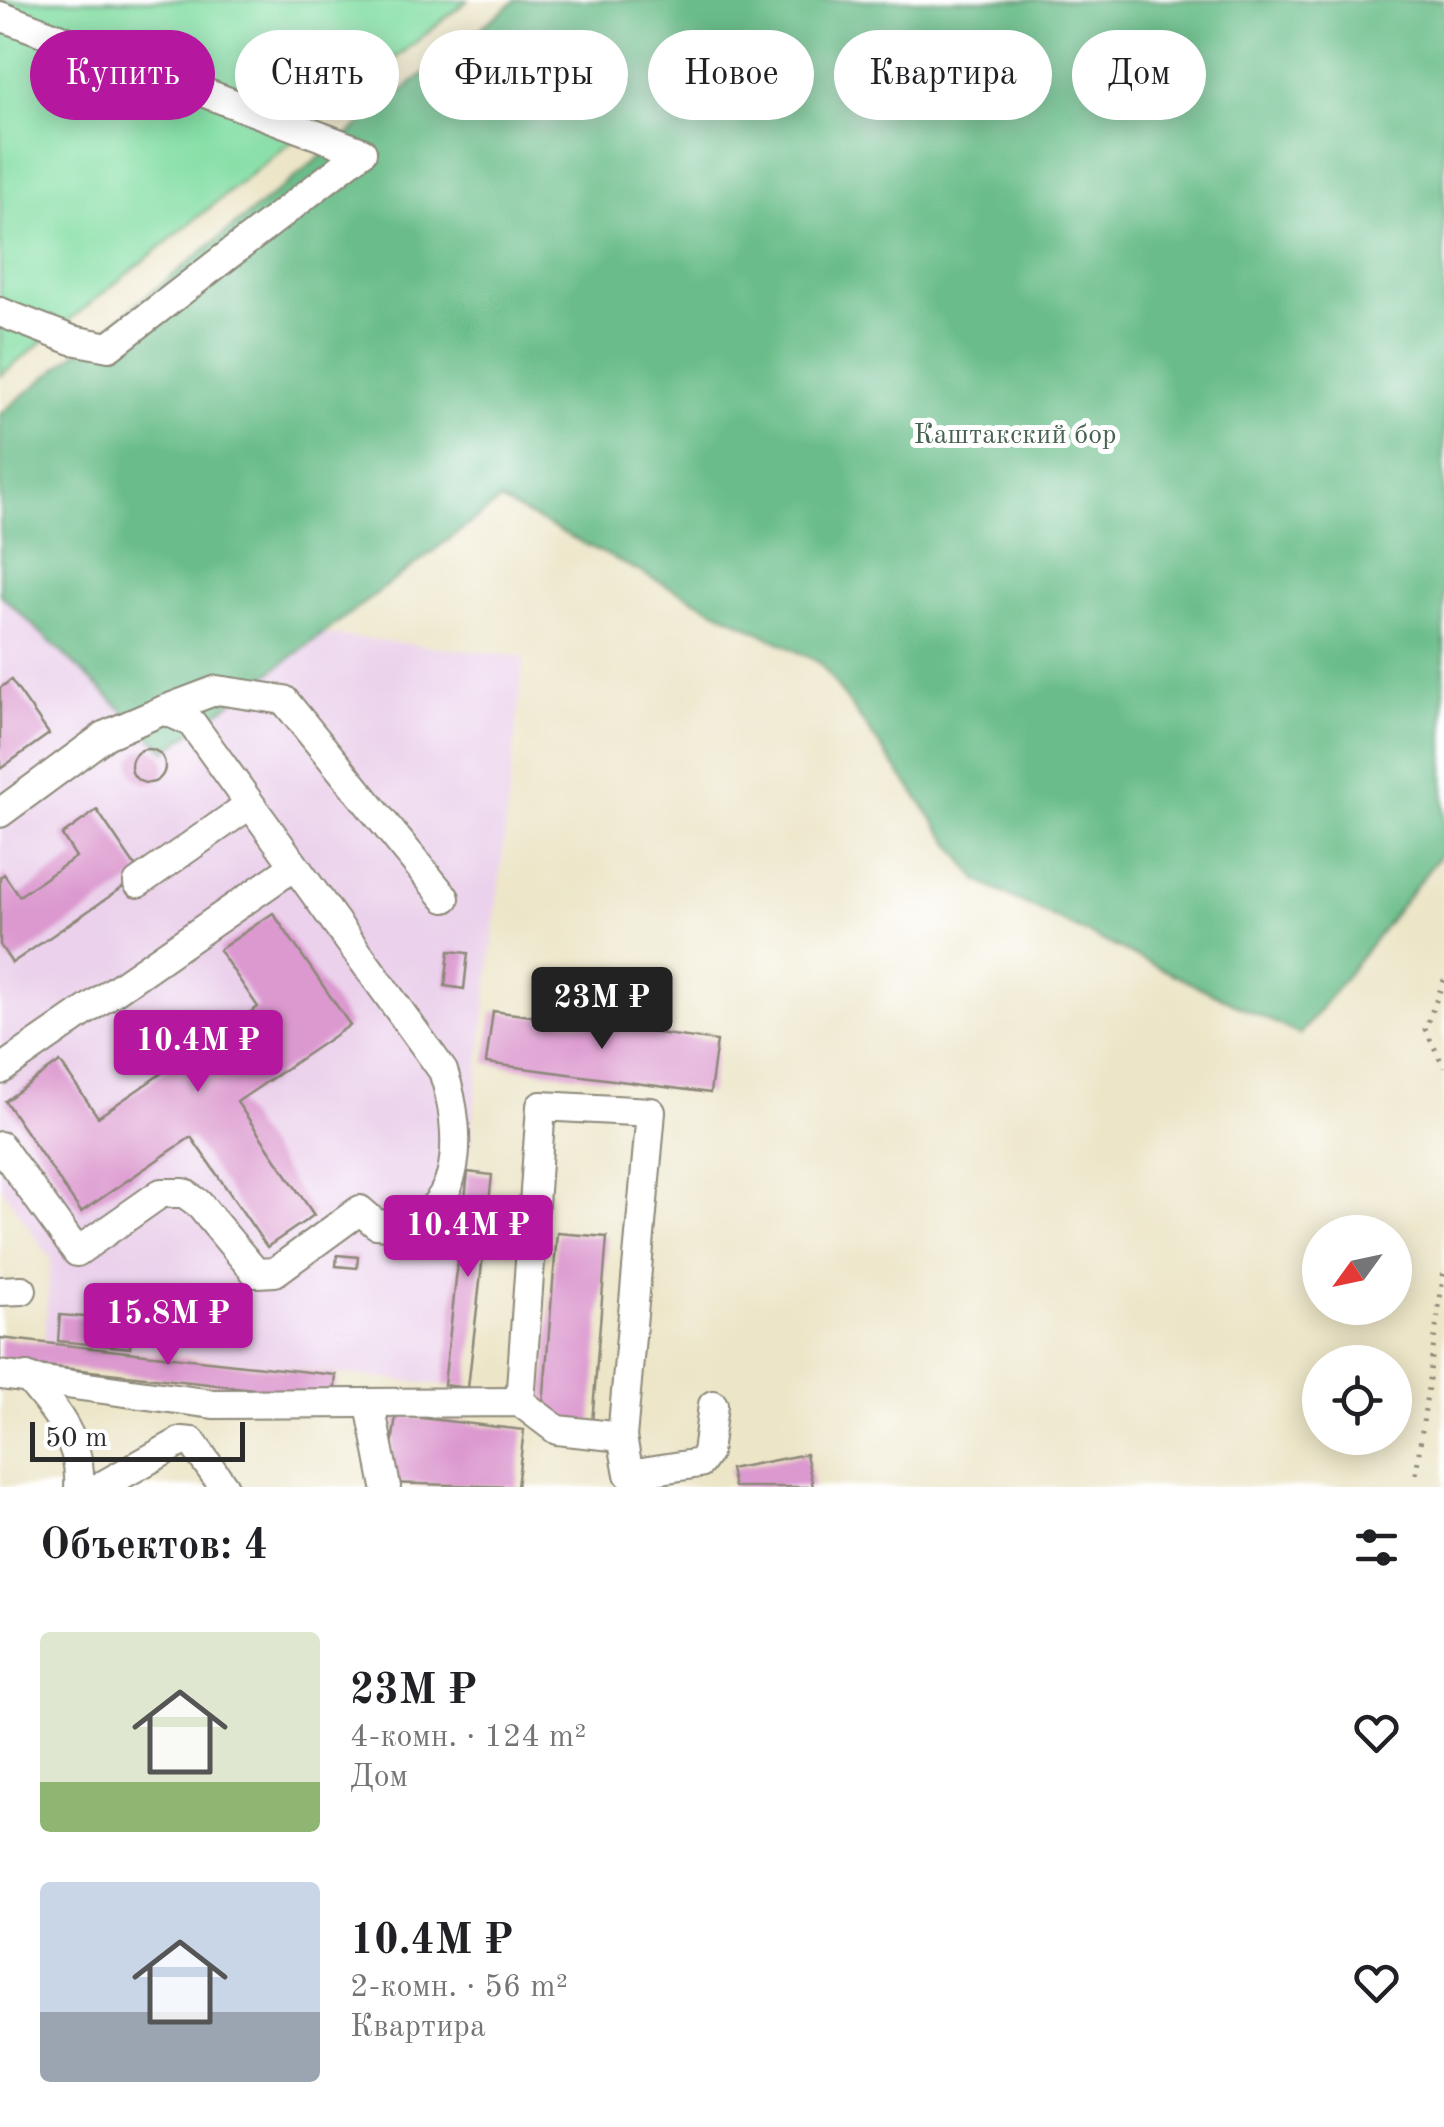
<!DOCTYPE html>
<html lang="ru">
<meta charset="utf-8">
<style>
body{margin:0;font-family:"Old Standard TT",serif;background:#f6f6f6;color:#202124;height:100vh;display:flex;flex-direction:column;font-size:38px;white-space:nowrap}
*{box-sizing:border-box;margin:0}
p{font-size:32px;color:#757577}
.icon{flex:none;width:55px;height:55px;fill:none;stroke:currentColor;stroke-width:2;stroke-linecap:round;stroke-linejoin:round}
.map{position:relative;height:1487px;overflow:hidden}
.sheet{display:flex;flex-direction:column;background:#fff;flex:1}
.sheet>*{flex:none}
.guide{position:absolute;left:30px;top:30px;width:1385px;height:90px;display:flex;gap:20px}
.needle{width:65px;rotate:237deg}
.buttons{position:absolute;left:1302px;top:1215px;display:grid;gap:20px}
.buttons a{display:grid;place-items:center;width:110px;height:110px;border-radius:50%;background:#fff;box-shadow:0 5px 25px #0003;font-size:50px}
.scale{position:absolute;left:30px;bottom:25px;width:215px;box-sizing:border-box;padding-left:10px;border:5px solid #2b2b2b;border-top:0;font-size:28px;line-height:35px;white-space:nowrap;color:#2b2b2b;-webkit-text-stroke:8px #fff;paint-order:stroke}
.price{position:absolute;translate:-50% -85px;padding:0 22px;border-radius:10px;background:#b5179e;color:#fff;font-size:32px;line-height:65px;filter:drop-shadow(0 2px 5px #0008)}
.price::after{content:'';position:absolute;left:50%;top:60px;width:30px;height:22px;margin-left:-15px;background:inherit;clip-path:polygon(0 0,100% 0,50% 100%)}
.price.on{background:#222;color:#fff}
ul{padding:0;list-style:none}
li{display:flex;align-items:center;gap:30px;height:250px;padding:0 40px}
li span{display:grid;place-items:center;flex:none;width:280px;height:200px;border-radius:10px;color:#555}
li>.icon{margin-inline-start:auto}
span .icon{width:120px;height:120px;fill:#fffc;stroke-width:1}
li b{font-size:42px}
h2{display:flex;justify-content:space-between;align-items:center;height:120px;padding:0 40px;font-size:42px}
.tag{padding:0 35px;border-radius:45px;background:#fff;box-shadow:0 5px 25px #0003;font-size:35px;line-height:90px}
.tag.on{background:#b5179e;color:#fff}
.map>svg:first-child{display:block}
</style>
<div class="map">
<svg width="1444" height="1487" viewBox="0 0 1444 1487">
<rect width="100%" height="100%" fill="#fff"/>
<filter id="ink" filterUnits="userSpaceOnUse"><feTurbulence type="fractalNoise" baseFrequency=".01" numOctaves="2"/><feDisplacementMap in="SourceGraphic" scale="20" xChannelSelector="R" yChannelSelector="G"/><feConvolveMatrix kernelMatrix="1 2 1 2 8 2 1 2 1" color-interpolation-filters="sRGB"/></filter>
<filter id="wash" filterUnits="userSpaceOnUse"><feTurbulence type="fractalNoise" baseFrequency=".0048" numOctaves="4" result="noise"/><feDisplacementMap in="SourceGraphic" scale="40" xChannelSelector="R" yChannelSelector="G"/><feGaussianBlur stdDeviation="2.25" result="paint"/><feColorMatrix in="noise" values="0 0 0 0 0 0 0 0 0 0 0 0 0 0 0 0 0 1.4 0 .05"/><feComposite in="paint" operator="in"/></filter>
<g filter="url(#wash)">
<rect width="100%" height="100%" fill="#ece5c7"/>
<polygon fill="#ebd1eb" points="0,571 39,602 524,657 444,1385 44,1341 51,1260 0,1185"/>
<polygon fill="#84dea4" stroke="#588468" stroke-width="2.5" points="0,0 468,0 0,376"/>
<polygon fill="#6bbd8a" stroke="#4b745a" stroke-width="2.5" points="516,0 1444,0 1444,850 1300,1035 978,881 820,663 500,501 166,751 0,594 0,414"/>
<g id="blocks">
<g fill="#dc99cf">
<polygon points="11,680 49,734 0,769 0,688"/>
<circle cx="148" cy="766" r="17"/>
<polygon points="97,810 141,875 12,963 0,945 0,877 4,874 19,896 76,857 62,835"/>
<polygon points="273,913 350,1025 237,1102 314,1215 267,1247 191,1137 81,1212 5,1101 60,1062 98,1117 258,1007 219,950"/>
<polygon points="449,951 468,953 464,989 445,986"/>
<polygon points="493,1011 717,1041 710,1093 486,1063"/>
<polygon points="468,1172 492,1175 468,1388 444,1385"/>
<polygon points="557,1233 607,1237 592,1423 542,1418"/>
<polygon points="337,1255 358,1257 357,1268 336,1266"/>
<polygon points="60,1315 132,1321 130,1348 58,1341"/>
<polygon points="0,1338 336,1375 334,1398 0,1361"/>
<polygon points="396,1415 524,1430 517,1487 387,1483"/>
<polygon points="806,1454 813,1487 734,1487 730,1469"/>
</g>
</g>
</g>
<g filter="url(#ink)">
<use href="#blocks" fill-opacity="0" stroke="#8c8879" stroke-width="2.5"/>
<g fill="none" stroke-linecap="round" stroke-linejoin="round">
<g stroke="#8c8879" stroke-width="32">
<g id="minor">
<polyline points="0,16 362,152 109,347 72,340 0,312"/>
<polyline points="0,813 106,735 164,710 217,690 284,700 445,898"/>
<polyline points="138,883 249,805"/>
<polyline points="0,1070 293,867"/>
<path d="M0 1146 77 1252 161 1193H184L198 1203 256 1273 275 1272 360 1210 376 1224C467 1233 464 1132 443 1071L191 722 164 710"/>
<polyline points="0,1291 22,1290"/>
<polyline points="0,1375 213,1404 520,1402 557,1430 622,1437 629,1474 700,1463 707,1453 713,1405"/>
<path d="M27 1377C55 1409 82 1442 79 1487"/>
<polyline points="520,1402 541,1106 651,1112 622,1437"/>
<polyline points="370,1405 386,1487"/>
<polyline points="100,1487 182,1441 192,1442 224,1487"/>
</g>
</g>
<g stroke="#8c8879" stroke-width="5" stroke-dasharray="2.5 8" stroke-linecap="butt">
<polyline points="1444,980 1425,1029 1444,1067"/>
<polyline points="1416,1474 1444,1270"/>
</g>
<use href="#minor" stroke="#fff" stroke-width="28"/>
</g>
</g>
<g text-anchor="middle" stroke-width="10" stroke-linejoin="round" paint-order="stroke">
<g font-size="28" fill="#46614f" stroke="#fff">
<text x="1015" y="443">Каштакский бор</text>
</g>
</g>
</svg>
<div class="buttons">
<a><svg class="needle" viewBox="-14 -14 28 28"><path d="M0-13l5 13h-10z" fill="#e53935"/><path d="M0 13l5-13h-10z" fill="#757577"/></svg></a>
<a><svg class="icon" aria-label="locate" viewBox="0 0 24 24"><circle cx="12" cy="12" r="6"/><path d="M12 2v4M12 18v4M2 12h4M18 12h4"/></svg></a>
</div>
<div class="scale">50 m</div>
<b class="price on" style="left:602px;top:1052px">23M ₽</b>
<b class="price" style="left:198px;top:1095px">10.4M ₽</b>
<b class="price" style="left:468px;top:1280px">10.4M ₽</b>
<b class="price" style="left:168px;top:1368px">15.8M ₽</b>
<div class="guide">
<a class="tag on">Купить</a>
<a class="tag">Снять</a>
<a class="tag">Фильтры</a>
<a class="tag">Новое</a>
<a class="tag">Квартира</a>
<a class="tag">Дом</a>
</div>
</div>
<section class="sheet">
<h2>Объектов: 4<svg class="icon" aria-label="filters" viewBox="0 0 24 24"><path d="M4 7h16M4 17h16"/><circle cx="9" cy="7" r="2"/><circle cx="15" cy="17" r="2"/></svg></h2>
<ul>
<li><span style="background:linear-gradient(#dfe7d0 75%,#8fb573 0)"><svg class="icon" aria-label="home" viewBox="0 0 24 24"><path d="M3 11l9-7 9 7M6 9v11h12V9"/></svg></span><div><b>23M ₽</b><p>4-комн. · 124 m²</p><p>Дом</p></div><svg class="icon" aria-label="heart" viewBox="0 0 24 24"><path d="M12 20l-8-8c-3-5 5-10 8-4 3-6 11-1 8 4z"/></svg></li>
<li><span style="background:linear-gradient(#c9d6e8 65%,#9aa5b1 0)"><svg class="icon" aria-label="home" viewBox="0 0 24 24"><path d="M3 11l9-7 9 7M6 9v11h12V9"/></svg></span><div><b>10.4M ₽</b><p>2-комн. · 56 m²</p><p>Квартира</p></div><svg class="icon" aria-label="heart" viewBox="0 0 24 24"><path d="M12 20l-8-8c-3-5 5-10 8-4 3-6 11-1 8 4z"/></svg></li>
</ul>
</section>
